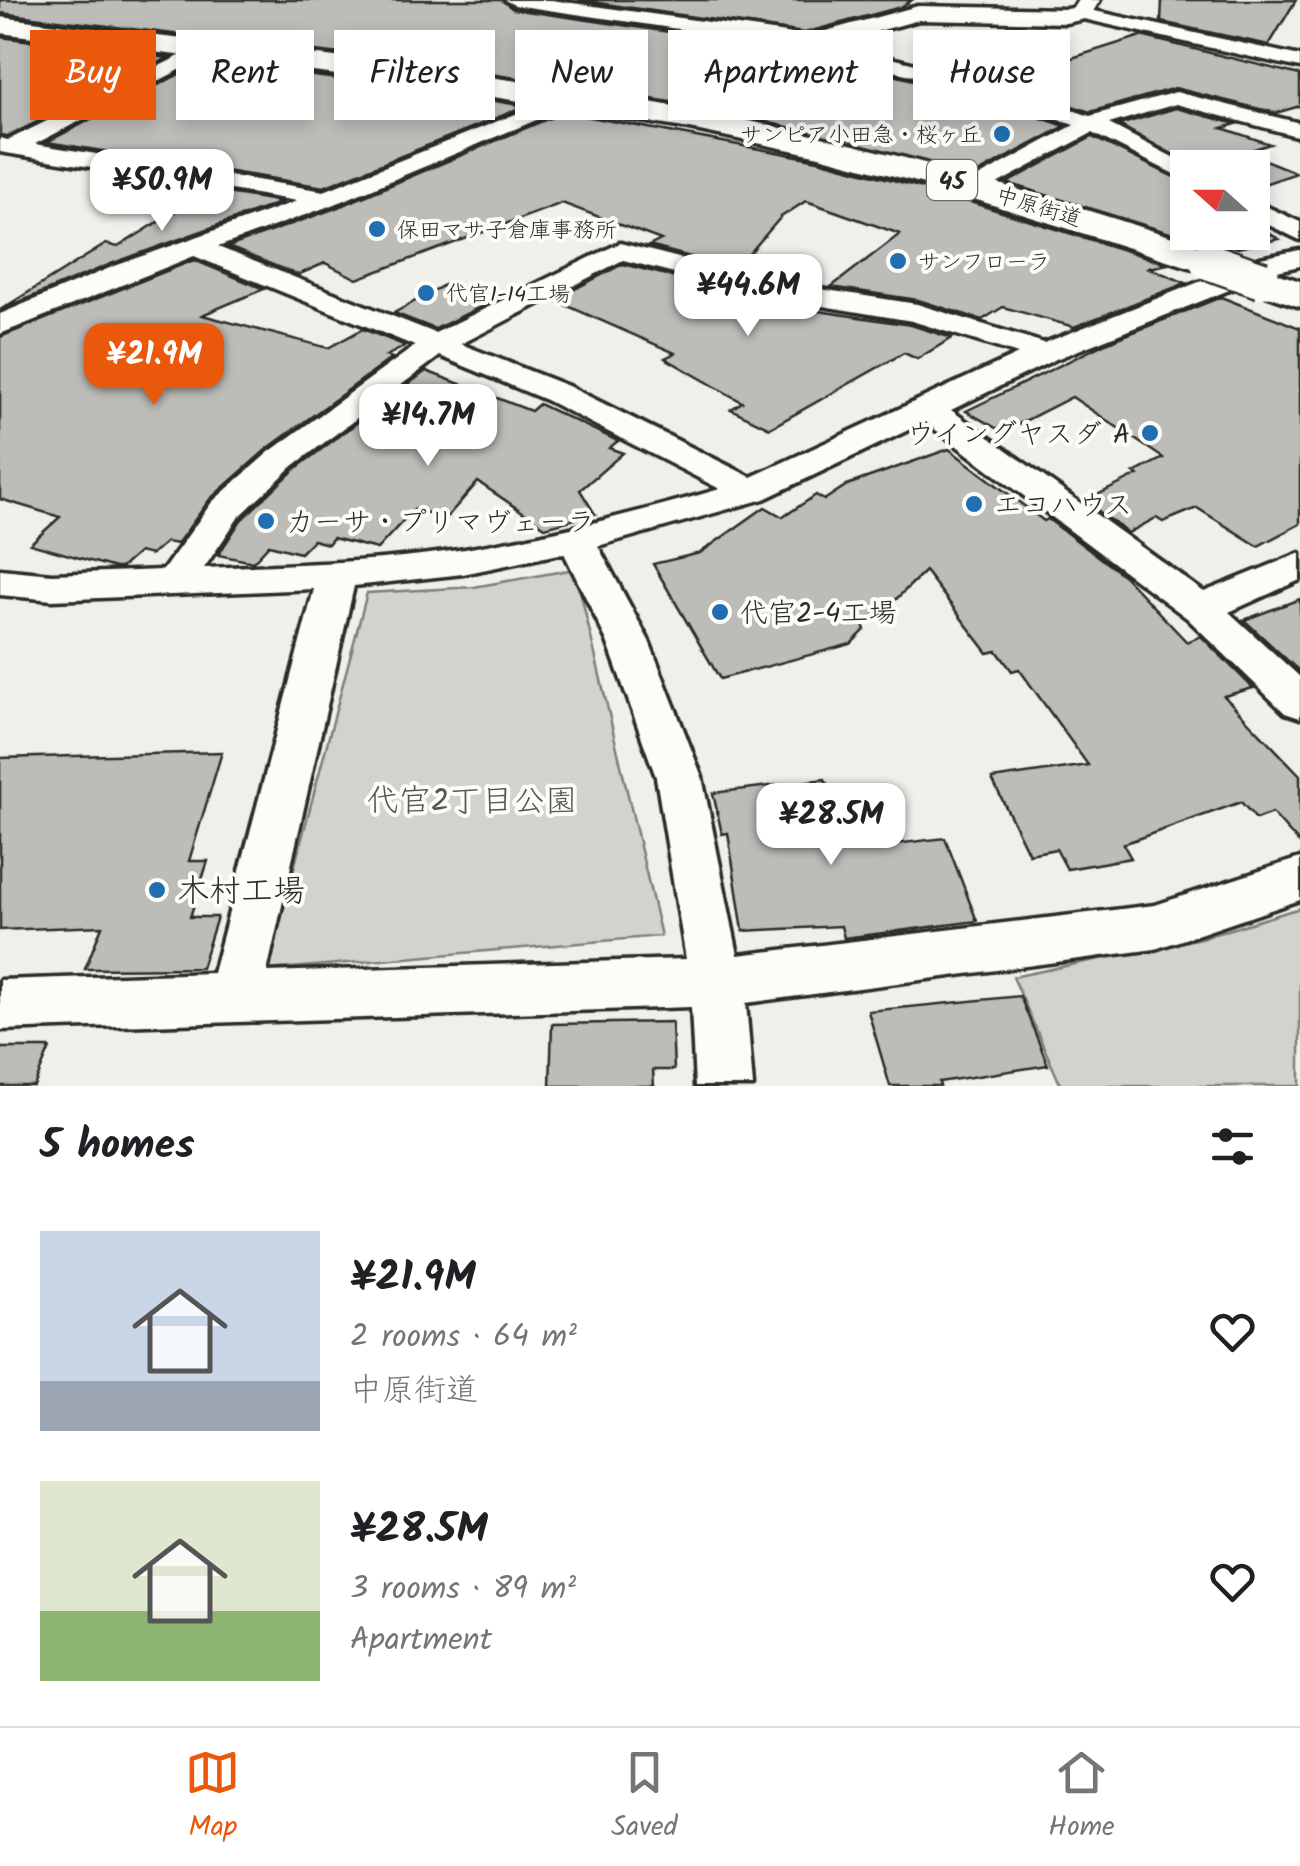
<!DOCTYPE html>
<meta charset="utf-8">
<style>
body{margin:0;font-family:Kalam,"Klee One",sans-serif;background:#f2f2f2;color:#202124;height:100vh;display:flex;flex-direction:column;font-size:38px;white-space:nowrap}
*{box-sizing:border-box;margin:0}
p{font-size:32px;color:#757577}
.icon{flex:none;width:55px;height:55px;fill:none;stroke:currentColor;stroke-width:2;stroke-linecap:round;stroke-linejoin:round}
.map{position:relative;height:1086px;overflow:hidden}
.side{display:flex;flex-direction:column;background:#fff;flex:1}
.side>*{flex:none}
.banner{position:absolute;left:30px;top:30px;width:1240px;height:90px;display:flex;gap:20px}
.needle{width:65px;rotate:291deg}
.tools{position:absolute;left:1170px;top:150px;display:grid;gap:20px}
.tools a{display:grid;place-items:center;width:100px;height:100px;border-radius:0px;background:#fff;box-shadow:0 5px 15px #0003;font-size:50px}
.price{position:absolute;translate:-50% -85px;padding:0 22px;border-radius:20px;background:#fff;color:#222;font-size:32px;line-height:65px;filter:drop-shadow(0 2px 5px #0008)}
.price::after{content:'';position:absolute;left:50%;top:60px;width:30px;height:22px;margin-left:-15px;background:inherit;clip-path:polygon(0 0,100% 0,50% 100%)}
.price.active{background:#ea580c;color:#fff}
ul{padding:0;list-style:none}
li{display:flex;align-items:center;gap:30px;height:250px;padding:0 40px}
li span{display:grid;place-items:center;flex:none;width:280px;height:200px;border-radius:0px;color:#555}
li>.icon{margin-inline-start:auto}
span .icon{width:120px;height:120px;fill:#fffc;stroke-width:1}
li b{font-size:42px}
h2{display:flex;justify-content:space-between;align-items:center;height:120px;padding:0 40px;font-size:42px}
.pill{padding:0 35px;border-radius:0px;background:#fff;box-shadow:0 5px 15px #0003;font-size:35px;line-height:90px}
.pill.active{background:#ea580c;color:#fff}
.tab-bar{display:flex;justify-content:space-around;align-items:center;height:140px;border-top:2px solid #e0e0e0;background:#fff;font-size:28px;color:#757577}
.tab-bar a{display:grid;justify-items:center;gap:5px}
.tab-bar .active{color:#ea580c}
.map>svg:first-child{display:block}
</style>
<div class="map">
<svg width="1300" height="1086" viewBox="0 0 1300 1086">
<rect width="100%" height="100%" fill="#f0efeb"/>
<filter id="ink" filterUnits="userSpaceOnUse"><feTurbulence type="fractalNoise" baseFrequency=".01" numOctaves="2"/><feDisplacementMap in="SourceGraphic" scale="20" xChannelSelector="R" yChannelSelector="G"/><feConvolveMatrix kernelMatrix="1 2 1 2 8 2 1 2 1" color-interpolation-filters="sRGB"/></filter>
<g filter="url(#ink)">
<g fill="#d3d2cf" stroke="#7f7e7d" stroke-width="2.5">
<polygon points="575,569 661,936 267,970 367,593 474,587"/>
<polygon points="1300,908 1300,1086 1061,1086 1013,977 1201,938"/>
</g>
<g fill="#bdbcb8" stroke="#2b2b2b" stroke-width="2.5">
<polygon points="0,0 502,0 513,9 779,48 690,105 432,65 0,13"/>
<polygon points="578,0 912,0 901,7 804,33"/>
<polygon points="1162,0 1296,0 1269,45 1161,22"/>
<polygon points="1141,36 1300,75 1300,106 1276,113 1175,88 1090,112 999,81"/>
<polygon points="0,37 168,58 8,136 0,135"/>
<polygon points="812,55 975,95 1065,126 976,174 726,112"/>
<polygon points="203,62 432,91 526,106 324,187 47,142"/>
<polygon points="1176,108 1236,124 1222,128 1270,144 1245,152 1297,173 1252,188 1252,168 1198,168 1119,125"/>
<polygon points="564,112 818,160 938,192 1168,264 1149,268 1186,283 1074,327 1003,307 982,320 918,300 831,287 900,234 806,201 781,217 736,269 649,246 661,240 562,203 357,279 325,263 298,275 228,247 336,208"/>
<polygon points="1092,137 1188,184 1188,232 1252,232 1252,224 1279,239 1238,248 1214,240 1199,242 1007,183"/>
<polygon points="209,190 282,202 111,264 0,310 106,244 118,247"/>
<polygon points="194,260 264,289 202,315 328,348 363,329 406,346 386,356 392,358 267,449 210,499 177,544 166,542 151,555 139,552 121,568 115,568 30,544 60,517 0,499 0,337"/>
<polygon points="623,264 792,307 911,325 952,338 917,359 904,353 770,428 731,409 742,402 665,358 675,353 554,300"/>
<polygon points="446,284 488,303 435,329 394,313"/>
<polygon points="1221,297 1300,328 1300,524 1258,546 1197,508 1163,522 1156,518 1128,533 1085,501 1138,475 1134,473 1163,458 1072,397 1003,432 966,411 1106,343"/>
<polygon points="426,371 531,411 539,404 618,441 609,448 623,453 580,490 595,514 545,527 478,482 446,518 414,509 377,549 333,538 328,544 313,540 300,553 269,545 253,562 218,555 241,520 295,469"/>
<polygon points="949,449 1044,521 1048,519 1124,576 1187,642 1201,636 1253,688 1224,696 1300,775 1300,844 1272,813 1256,819 1241,802 1123,844 1131,858 1067,869 1056,849 1029,854 992,779 1088,765 1019,669 1012,671 997,651 988,653 925,571 883,612 862,621 865,630 851,644 720,679 653,564 700,553 765,507 783,517 816,495 824,500 847,485"/>
<polygon points="1300,599 1300,672 1244,620"/>
<polygon points="222,752 189,861 208,861 190,917 217,917 201,968 85,969 102,926 0,930 0,758"/>
<polygon points="825,779 853,849 945,838 977,921 844,938 841,926 743,931 728,833 722,834 713,793"/>
<polygon points="1020,996 1048,1065 939,1082 940,1086 890,1086 868,1011"/>
<polygon points="672,1022 674,1070 653,1070 654,1086 550,1086 552,1024"/>
<polygon points="0,1048 50,1048 34,1086 0,1086"/>
</g>
<g fill="none" stroke-linecap="round" stroke-linejoin="round">
<g stroke="#2b2b2b" stroke-width="7">
<g id="minor">
<polygon points="505,0 551,0 787,33 990,82 1090,116 1176,92 1300,123 1300,137 1176,104 1109,124 1194,168 1188,168 1188,181 1092,133 978,194 966,187 969,182 1074,125 976,91 787,45 514,5"/>
<polygon points="1081,8 1300,56 1300,68 1075,17 1072,13"/>
<path d="M200 46 207 48V56L35 144 324 191 563 95H577L581 99 577 103 335 204 218 247 435 333 620 243 769 281 917 304 1044 343 1260 258 1300 250V266L1277 271 1056 359 951 410 1204 592 1300 553V580L1229 612 1300 677V718L1285 713 1187 618 925 422 764 499 598 546 649 641 702 777 738 955 1155 905 1300 858V900L1155 949 746 1003 753 1086H695L691 1007 0 1030V980L213 973 314 589 52 600 0 595V569L52 574 163 570 212 502 269 452 415 346 194 256 0 334V314L112 267 297 201 0 152V138L8 140ZM623 260 769 297 912 321 1018 354 751 477 568 386 461 344ZM440 356 546 400 720 489C636 513 551 535 465 549 379 563 291 564 204 568L238 518 293 466ZM564 553 607 641 656 777 686 959 267 972 354 586 463 574Z"/>
<polygon points="1252,200 1300,222 1300,240 1252,217"/>
</g>
</g>
<g stroke="#2b2b2b" stroke-width="7">
<polygon id="tertiary" points="1078,0 1100,0 1089,18 1066,23 919,20 816,48 700,125 690,127 676,119 800,38 918,6 1066,9 1073,8"/>
</g>
<g stroke="#2b2b2b" stroke-width="7">
<g id="primary">
<path d="M0 17C230 46 461 67 689 109 871 143 1047 196 1222 253L1228 261 1222 269 1208 273 939 188 819 156 690 129 433 87 0 33Z"/>
<polygon points="1262,268 1300,281 1300,307 1248,289 1242,280 1248,271"/>
</g>
</g>
<use href="#minor" fill="#fdfcf7" fill-rule="evenodd"/>
<use href="#tertiary" fill="#fdfcf7" fill-rule="evenodd"/>
<use href="#primary" fill="#fdfcf7" fill-rule="evenodd"/>
<g stroke="#2b2b2b" stroke-width="41" stroke-linecap="butt">
<polyline id="primary-bridge" points="1208,261 1262,280"/>
</g>
<use href="#primary-bridge" stroke="#fdfcf7" stroke-width="36"/>
</g>
</g>
<g fill="#1f6fb2" stroke="#fdfcf7" stroke-width="4">
<circle cx="1002" cy="134" r="10"/>
<circle cx="377" cy="229" r="10"/>
<circle cx="898" cy="261" r="10"/>
<circle cx="426" cy="293" r="10"/>
<circle cx="1150" cy="433" r="10"/>
<circle cx="974" cy="504" r="10"/>
<circle cx="266" cy="521" r="10"/>
<circle cx="720" cy="612" r="10"/>
<circle cx="157" cy="890" r="10"/>
</g>
<g text-anchor="middle" stroke-width="8" stroke-linejoin="round" paint-order="stroke">
<g font-size="22" fill="#2b2b2b" stroke="#fdfcf7" text-anchor="start">
<text x="982" y="142" text-anchor="end">サンピア小田急・桜ヶ丘</text>
<text x="397" y="237">保田マサ子倉庫事務所</text>
<text x="918" y="269">サンフローラ</text>
<text x="446" y="301">代官1-14工場</text>
</g>
<g font-size="22" fill="#2b2b2b" stroke="#fdfcf7">
<text transform="translate(1039 206) rotate(17)" y="8">中原街道</text>
</g>
<rect fill="#fdfcf7" stroke="#6a6a68" stroke-width="2.5" x="927" y="160" width="50" height="40" rx="8"/>
<g font-size="25" font-weight="bold" fill="#2b2b2b">
<text x="952" y="189">45</text>
</g>
<g font-size="28" fill="#2b2b2b" stroke="#fdfcf7" text-anchor="start">
<text x="1130" y="443" text-anchor="end">ウイングヤスダ A</text>
<text x="994" y="514">エコハウス</text>
<text x="286" y="531">カーサ・プリマヴェーラ</text>
<text x="740" y="622">代官2-4工場</text>
</g>
<g font-size="32" fill="#555554" stroke="#fdfcf7">
<text x="472" y="811">代官2丁目公園</text>
</g>
<g font-size="32" fill="#2b2b2b" stroke="#fdfcf7" text-anchor="start">
<text x="177" y="901">木村工場</text>
</g>
</g>
</svg>
<div class="tools">
<a><svg class="needle" viewBox="-14 -14 28 28"><path d="M0-13l5 13h-10z" fill="#e53935"/><path d="M0 13l5-13h-10z" fill="#757577"/></svg></a>
</div>
<b class="price" style="left:162px;top:234px">¥50.9M</b>
<b class="price" style="left:748px;top:339px">¥44.6M</b>
<b class="price active" style="left:154px;top:408px">¥21.9M</b>
<b class="price" style="left:428px;top:469px">¥14.7M</b>
<b class="price" style="left:831px;top:868px">¥28.5M</b>
<div class="banner">
<a class="pill active">Buy</a>
<a class="pill">Rent</a>
<a class="pill">Filters</a>
<a class="pill">New</a>
<a class="pill">Apartment</a>
<a class="pill">House</a>
</div>
</div>
<section class="side">
<h2>5 homes<svg class="icon" aria-label="filters" viewBox="0 0 24 24"><path d="M4 7h16M4 17h16"/><circle cx="9" cy="7" r="2"/><circle cx="15" cy="17" r="2"/></svg></h2>
<ul>
<li><span style="background:linear-gradient(#c9d6e8 75%,#9aa5b1 0)"><svg class="icon" aria-label="home" viewBox="0 0 24 24"><path d="M3 11l9-7 9 7M6 9v11h12V9"/></svg></span><div><b>¥21.9M</b><p>2 rooms · 64 m²</p><p>中原街道</p></div><svg class="icon" aria-label="heart" viewBox="0 0 24 24"><path d="M12 20l-8-8c-3-5 5-10 8-4 3-6 11-1 8 4z"/></svg></li>
<li><span style="background:linear-gradient(#dfe7d0 65%,#8fb573 0)"><svg class="icon" aria-label="home" viewBox="0 0 24 24"><path d="M3 11l9-7 9 7M6 9v11h12V9"/></svg></span><div><b>¥28.5M</b><p>3 rooms · 89 m²</p><p>Apartment</p></div><svg class="icon" aria-label="heart" viewBox="0 0 24 24"><path d="M12 20l-8-8c-3-5 5-10 8-4 3-6 11-1 8 4z"/></svg></li>
</ul>
</section>
<nav class="tab-bar">
<a class="active"><svg class="icon" aria-label="map" viewBox="0 0 24 24"><path d="M3 6l6-2 6 2 6-2v14l-6 2-6-2-6 2zM9 4v14M15 6v14"/></svg>Map</a>
<a><svg class="icon" aria-label="saved" viewBox="0 0 24 24"><path d="M7 4h10v16l-5-4-5 4z"/></svg>Saved</a>
<a><svg class="icon" aria-label="home" viewBox="0 0 24 24"><path d="M3 11l9-7 9 7M6 9v11h12V9"/></svg>Home</a>
</nav>
